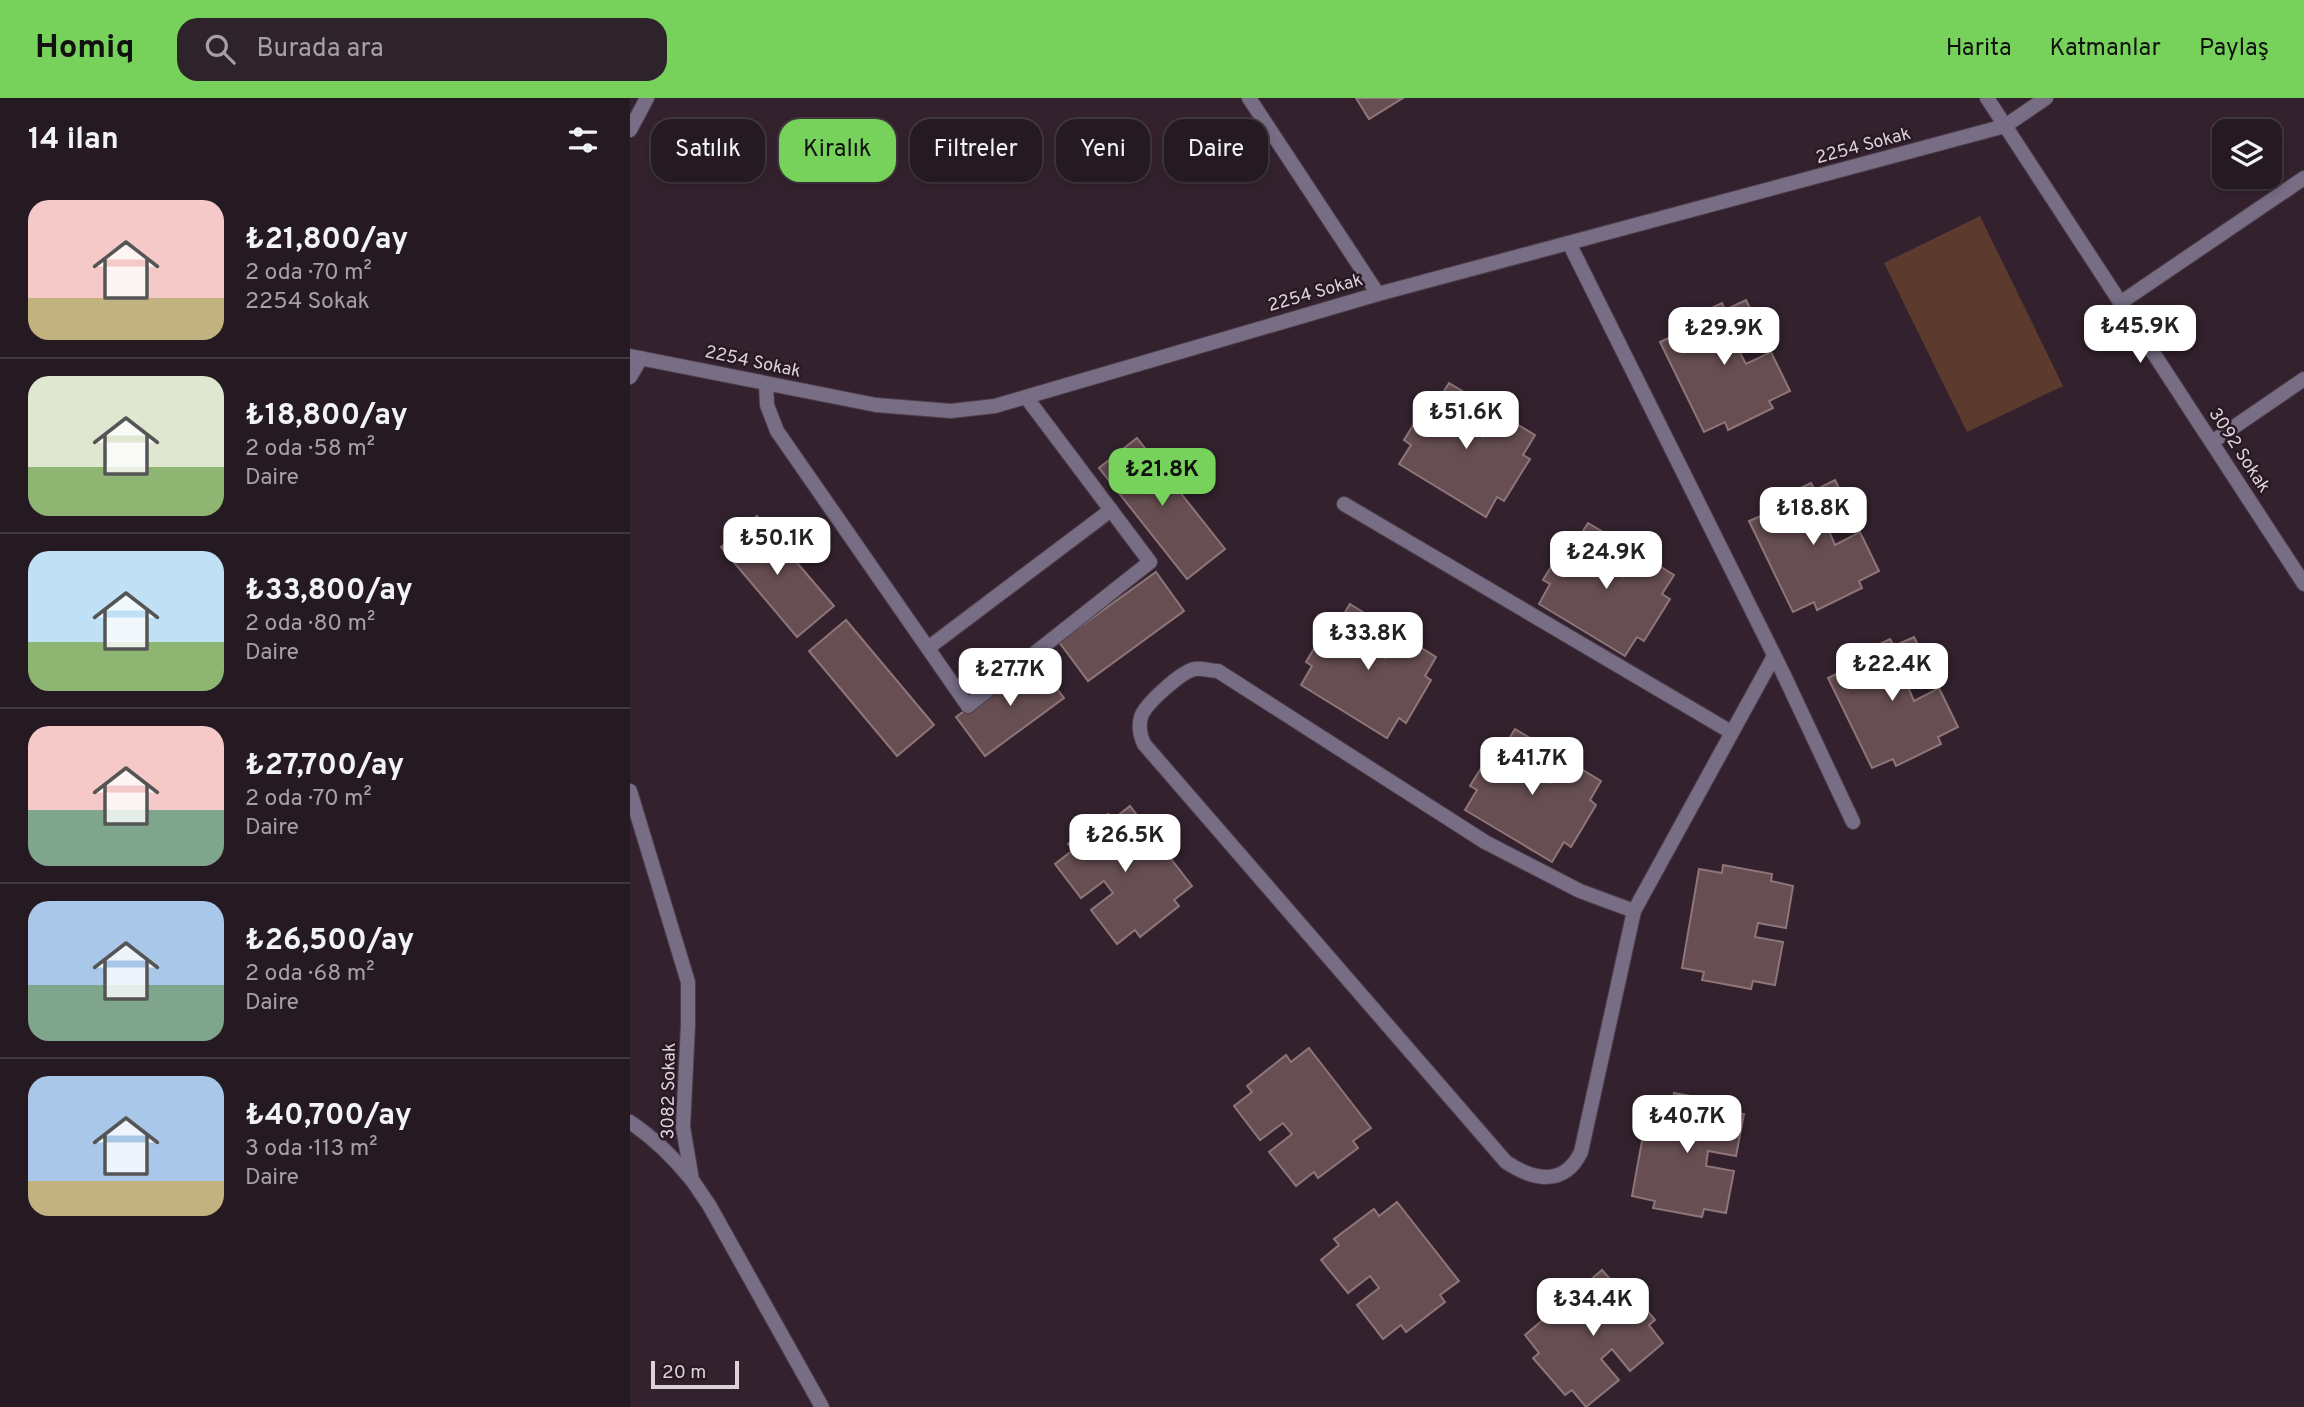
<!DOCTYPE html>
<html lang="tr">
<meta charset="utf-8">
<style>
body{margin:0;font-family:Overpass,sans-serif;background:#2e232a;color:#f1f3f6;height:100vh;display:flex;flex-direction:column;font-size:26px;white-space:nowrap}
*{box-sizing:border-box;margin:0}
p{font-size:23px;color:#a4a1a5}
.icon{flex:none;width:38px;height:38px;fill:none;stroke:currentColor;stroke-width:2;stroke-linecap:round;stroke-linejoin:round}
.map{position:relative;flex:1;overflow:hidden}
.drawer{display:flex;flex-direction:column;background:#261a22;width:630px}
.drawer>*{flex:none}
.guide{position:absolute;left:21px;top:21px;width:665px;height:63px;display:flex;gap:14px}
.tools{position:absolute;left:1582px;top:21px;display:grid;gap:14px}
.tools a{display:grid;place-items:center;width:70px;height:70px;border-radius:14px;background:#261a22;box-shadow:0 4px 10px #0003,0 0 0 2px #423840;font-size:35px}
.scale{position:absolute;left:21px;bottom:18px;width:88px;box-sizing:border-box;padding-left:7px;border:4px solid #ddd2da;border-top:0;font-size:19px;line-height:24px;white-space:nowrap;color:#ddd2da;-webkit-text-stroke:5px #291924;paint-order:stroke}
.price{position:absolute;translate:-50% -60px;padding:0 16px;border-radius:14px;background:#fff;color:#222;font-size:23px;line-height:46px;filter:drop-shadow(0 2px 4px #0008)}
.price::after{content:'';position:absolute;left:50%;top:42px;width:21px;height:16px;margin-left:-10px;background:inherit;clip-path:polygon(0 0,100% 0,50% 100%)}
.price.active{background:#76d25a;color:#111}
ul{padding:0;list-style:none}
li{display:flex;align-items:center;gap:21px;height:175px;padding:0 28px}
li+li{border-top:2px solid #423840}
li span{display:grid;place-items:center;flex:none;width:196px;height:140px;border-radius:21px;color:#555}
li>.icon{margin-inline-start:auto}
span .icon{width:84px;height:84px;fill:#fffc;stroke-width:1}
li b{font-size:30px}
h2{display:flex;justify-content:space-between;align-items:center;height:84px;padding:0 28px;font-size:30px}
.tag{padding:0 24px;border-radius:21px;background:#261a22;box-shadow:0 4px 10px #0003,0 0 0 2px #423840;font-size:24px;line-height:63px}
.tag.active{background:#76d25a;color:#111}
header{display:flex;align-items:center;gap:42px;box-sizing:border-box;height:98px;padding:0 35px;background:#76d25a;color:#111}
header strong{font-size:33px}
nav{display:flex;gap:38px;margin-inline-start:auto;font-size:24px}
.search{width:490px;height:63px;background:#2e232a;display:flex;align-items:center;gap:18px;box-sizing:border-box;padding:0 24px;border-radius:21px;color:#a4a1a5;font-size:26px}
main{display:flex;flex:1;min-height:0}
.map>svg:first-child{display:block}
</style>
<header>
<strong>Homiq</strong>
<div class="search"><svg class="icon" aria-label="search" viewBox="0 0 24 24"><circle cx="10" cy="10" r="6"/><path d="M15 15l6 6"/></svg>Burada ara</div>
<nav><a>Harita</a><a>Katmanlar</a><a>Paylaş</a></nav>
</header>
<main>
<section class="drawer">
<h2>14 ilan<svg class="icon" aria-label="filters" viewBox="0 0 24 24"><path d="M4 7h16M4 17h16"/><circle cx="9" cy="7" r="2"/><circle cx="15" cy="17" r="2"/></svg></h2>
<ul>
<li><span style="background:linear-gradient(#f6c9c9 70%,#c2b280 0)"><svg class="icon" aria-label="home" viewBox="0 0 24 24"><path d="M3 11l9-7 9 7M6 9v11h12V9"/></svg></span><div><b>₺21,800/ay</b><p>2 oda · 70 m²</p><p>2254 Sokak</p></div></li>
<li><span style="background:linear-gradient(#dfe7d0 65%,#8fb573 0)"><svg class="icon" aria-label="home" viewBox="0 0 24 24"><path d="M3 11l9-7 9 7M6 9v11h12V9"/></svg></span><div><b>₺18,800/ay</b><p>2 oda · 58 m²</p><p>Daire</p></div></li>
<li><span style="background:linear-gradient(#bfe0f5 65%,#8fb573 0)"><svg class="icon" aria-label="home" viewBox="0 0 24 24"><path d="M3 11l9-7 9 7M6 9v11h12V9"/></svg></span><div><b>₺33,800/ay</b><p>2 oda · 80 m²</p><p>Daire</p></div></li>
<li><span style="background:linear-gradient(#f6c9c9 60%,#7fa58c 0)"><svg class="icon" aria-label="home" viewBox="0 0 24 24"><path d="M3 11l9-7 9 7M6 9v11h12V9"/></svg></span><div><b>₺27,700/ay</b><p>2 oda · 70 m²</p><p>Daire</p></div></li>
<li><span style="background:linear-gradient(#a9c7e8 60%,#7fa58c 0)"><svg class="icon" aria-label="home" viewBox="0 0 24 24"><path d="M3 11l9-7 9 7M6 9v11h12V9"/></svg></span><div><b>₺26,500/ay</b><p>2 oda · 68 m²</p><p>Daire</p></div></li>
<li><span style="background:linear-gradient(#a9c7e8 75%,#c2b280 0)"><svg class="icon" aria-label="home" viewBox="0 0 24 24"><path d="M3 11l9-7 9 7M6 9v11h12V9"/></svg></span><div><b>₺40,700/ay</b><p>3 oda · 113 m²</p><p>Daire</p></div></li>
</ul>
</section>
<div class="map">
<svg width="1674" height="1309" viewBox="0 0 1674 1309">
<rect width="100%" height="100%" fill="#33222e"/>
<polygon fill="#5c3a2d" points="1350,118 1433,288 1337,334 1254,165"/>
<g fill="#664e52" stroke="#8e7578" stroke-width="2">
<polygon points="726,0 773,0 739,21"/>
<polygon points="1116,202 1135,241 1109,253 1116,266 1141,254 1160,293 1139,303 1143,310 1098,332 1095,324 1074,334 1030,244 1051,234 1047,226 1092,205 1095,212"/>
<polygon points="819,285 856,307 841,331 853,339 868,315 905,337 893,357 900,361 874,403 867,399 856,419 769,366 781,347 774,342 800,300 807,304"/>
<polygon points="507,340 595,451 557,481 469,370"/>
<polygon points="1205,382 1224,421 1199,433 1205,447 1230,434 1249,473 1229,483 1232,490 1187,512 1184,504 1163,514 1119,423 1140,414 1136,406 1181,385 1185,392"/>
<polygon points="127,418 204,508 167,539 91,449"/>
<polygon points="958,425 995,447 980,471 993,479 1008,455 1044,477 1032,496 1040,501 1014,543 1007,539 995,558 909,506 920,486 913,482 939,440 946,444"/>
<polygon points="526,474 554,513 458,583 429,544"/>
<polygon points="720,506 757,529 742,553 755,560 769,536 806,559 795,578 801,582 776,625 769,620 757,640 671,587 682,568 676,564 701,522 708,526"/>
<polygon points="216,522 304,627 267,658 179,553"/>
<polygon points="1284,539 1303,577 1278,589 1284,603 1309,590 1328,629 1308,639 1311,646 1266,668 1263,661 1242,670 1198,580 1219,570 1215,563 1260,541 1264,548"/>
<polygon points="405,562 434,600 355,658 326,619"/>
<polygon points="885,631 922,653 907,677 920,685 935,661 971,683 960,702 966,707 941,749 934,744 922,764 835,712 847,692 840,688 866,646 873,650"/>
<polygon points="500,708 562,788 544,802 549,808 510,839 505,832 487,846 461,812 483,795 474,783 451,800 425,766 443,752 438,746 478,716 482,722"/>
<polygon points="1093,767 1142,776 1141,783 1163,788 1156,830 1128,825 1125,839 1153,844 1145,887 1123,883 1121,891 1072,882 1074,874 1052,870 1069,771 1092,775"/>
<polygon points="679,950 741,1030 723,1043 728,1050 688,1080 684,1074 666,1088 639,1054 662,1036 653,1025 630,1042 604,1008 622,994 617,988 656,957 661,964"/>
<polygon points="1044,995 1093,1004 1091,1012 1114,1016 1106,1058 1078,1053 1076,1068 1104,1073 1096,1115 1074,1111 1072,1119 1023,1110 1025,1103 1002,1098 1020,999 1043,1004"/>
<polygon points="767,1104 829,1183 810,1197 815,1204 776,1234 771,1227 753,1241 727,1207 749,1190 740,1178 718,1195 691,1162 709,1147 704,1141 744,1111 749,1118"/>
<polygon points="972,1172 987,1189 993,1184 1025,1222 1019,1227 1033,1245 1000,1273 982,1251 971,1261 989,1282 956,1309 942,1292 935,1297 903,1260 909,1255 895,1237"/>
</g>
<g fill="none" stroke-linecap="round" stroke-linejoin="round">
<g stroke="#4e3e4a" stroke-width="16">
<g id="lane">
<polyline points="136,286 137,307 147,333 338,608 520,464 396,299"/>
<polyline points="298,550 481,412"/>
</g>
</g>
<g stroke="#4e3e4a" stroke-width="16">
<g id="street">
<polyline points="619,0 748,196"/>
<polyline points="1357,0 1674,486"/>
<polyline points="0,32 17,0"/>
<polyline points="939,145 1152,573 1223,724"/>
<polyline points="1490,205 1674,80"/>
<polyline points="0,258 246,307 321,313 365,308 748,196 1375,28 1416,0"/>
<polyline points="0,279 11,260"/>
<polyline points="1582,344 1674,281"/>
<polyline points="714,406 1101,634"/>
<polyline points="0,693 58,884 58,927 53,1029 62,1082 79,1107 192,1309"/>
<path d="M1004 813 950 793 855 744 588 573C581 573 572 570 565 571 552 573 515 606 511 619 508 629 510 637 514 646L876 1064C903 1082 934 1089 951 1054L1004 813 1144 558"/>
<path d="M0 1024C24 1040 43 1059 61 1081"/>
</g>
</g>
<use href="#lane" stroke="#776d85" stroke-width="14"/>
<use href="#street" stroke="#776d85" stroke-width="14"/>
</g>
<g text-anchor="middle" stroke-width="5" stroke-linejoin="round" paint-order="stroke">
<g font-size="18" fill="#ddd2da" stroke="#291924">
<text transform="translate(1233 47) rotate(-15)" y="6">2254 Sokak</text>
<text transform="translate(685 194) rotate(-16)" y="6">2254 Sokak</text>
<text transform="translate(123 263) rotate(12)" y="6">2254 Sokak</text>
<text transform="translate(1610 352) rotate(57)" y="6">3092 Sokak</text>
<text transform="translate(38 993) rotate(-89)" y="6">3082 Sokak</text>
</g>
</g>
</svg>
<div class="tools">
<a><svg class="icon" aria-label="layers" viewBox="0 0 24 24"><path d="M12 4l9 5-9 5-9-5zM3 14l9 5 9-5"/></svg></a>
</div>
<div class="scale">20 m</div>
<b class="price" style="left:1510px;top:267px">₺45.9K</b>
<b class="price" style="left:1094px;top:269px">₺29.9K</b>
<b class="price" style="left:836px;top:353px">₺51.6K</b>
<b class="price active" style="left:532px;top:410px">₺21.8K</b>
<b class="price" style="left:1183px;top:449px">₺18.8K</b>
<b class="price" style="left:147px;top:479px">₺50.1K</b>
<b class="price" style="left:976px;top:493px">₺24.9K</b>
<b class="price" style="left:738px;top:574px">₺33.8K</b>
<b class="price" style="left:1262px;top:605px">₺22.4K</b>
<b class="price" style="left:380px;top:610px">₺27.7K</b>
<b class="price" style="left:902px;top:699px">₺41.7K</b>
<b class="price" style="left:495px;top:776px">₺26.5K</b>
<b class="price" style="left:1057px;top:1057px">₺40.7K</b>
<b class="price" style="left:963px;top:1240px">₺34.4K</b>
<div class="guide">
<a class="tag">Satılık</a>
<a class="tag active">Kiralık</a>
<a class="tag">Filtreler</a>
<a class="tag">Yeni</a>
<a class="tag">Daire</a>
</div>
</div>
</main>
